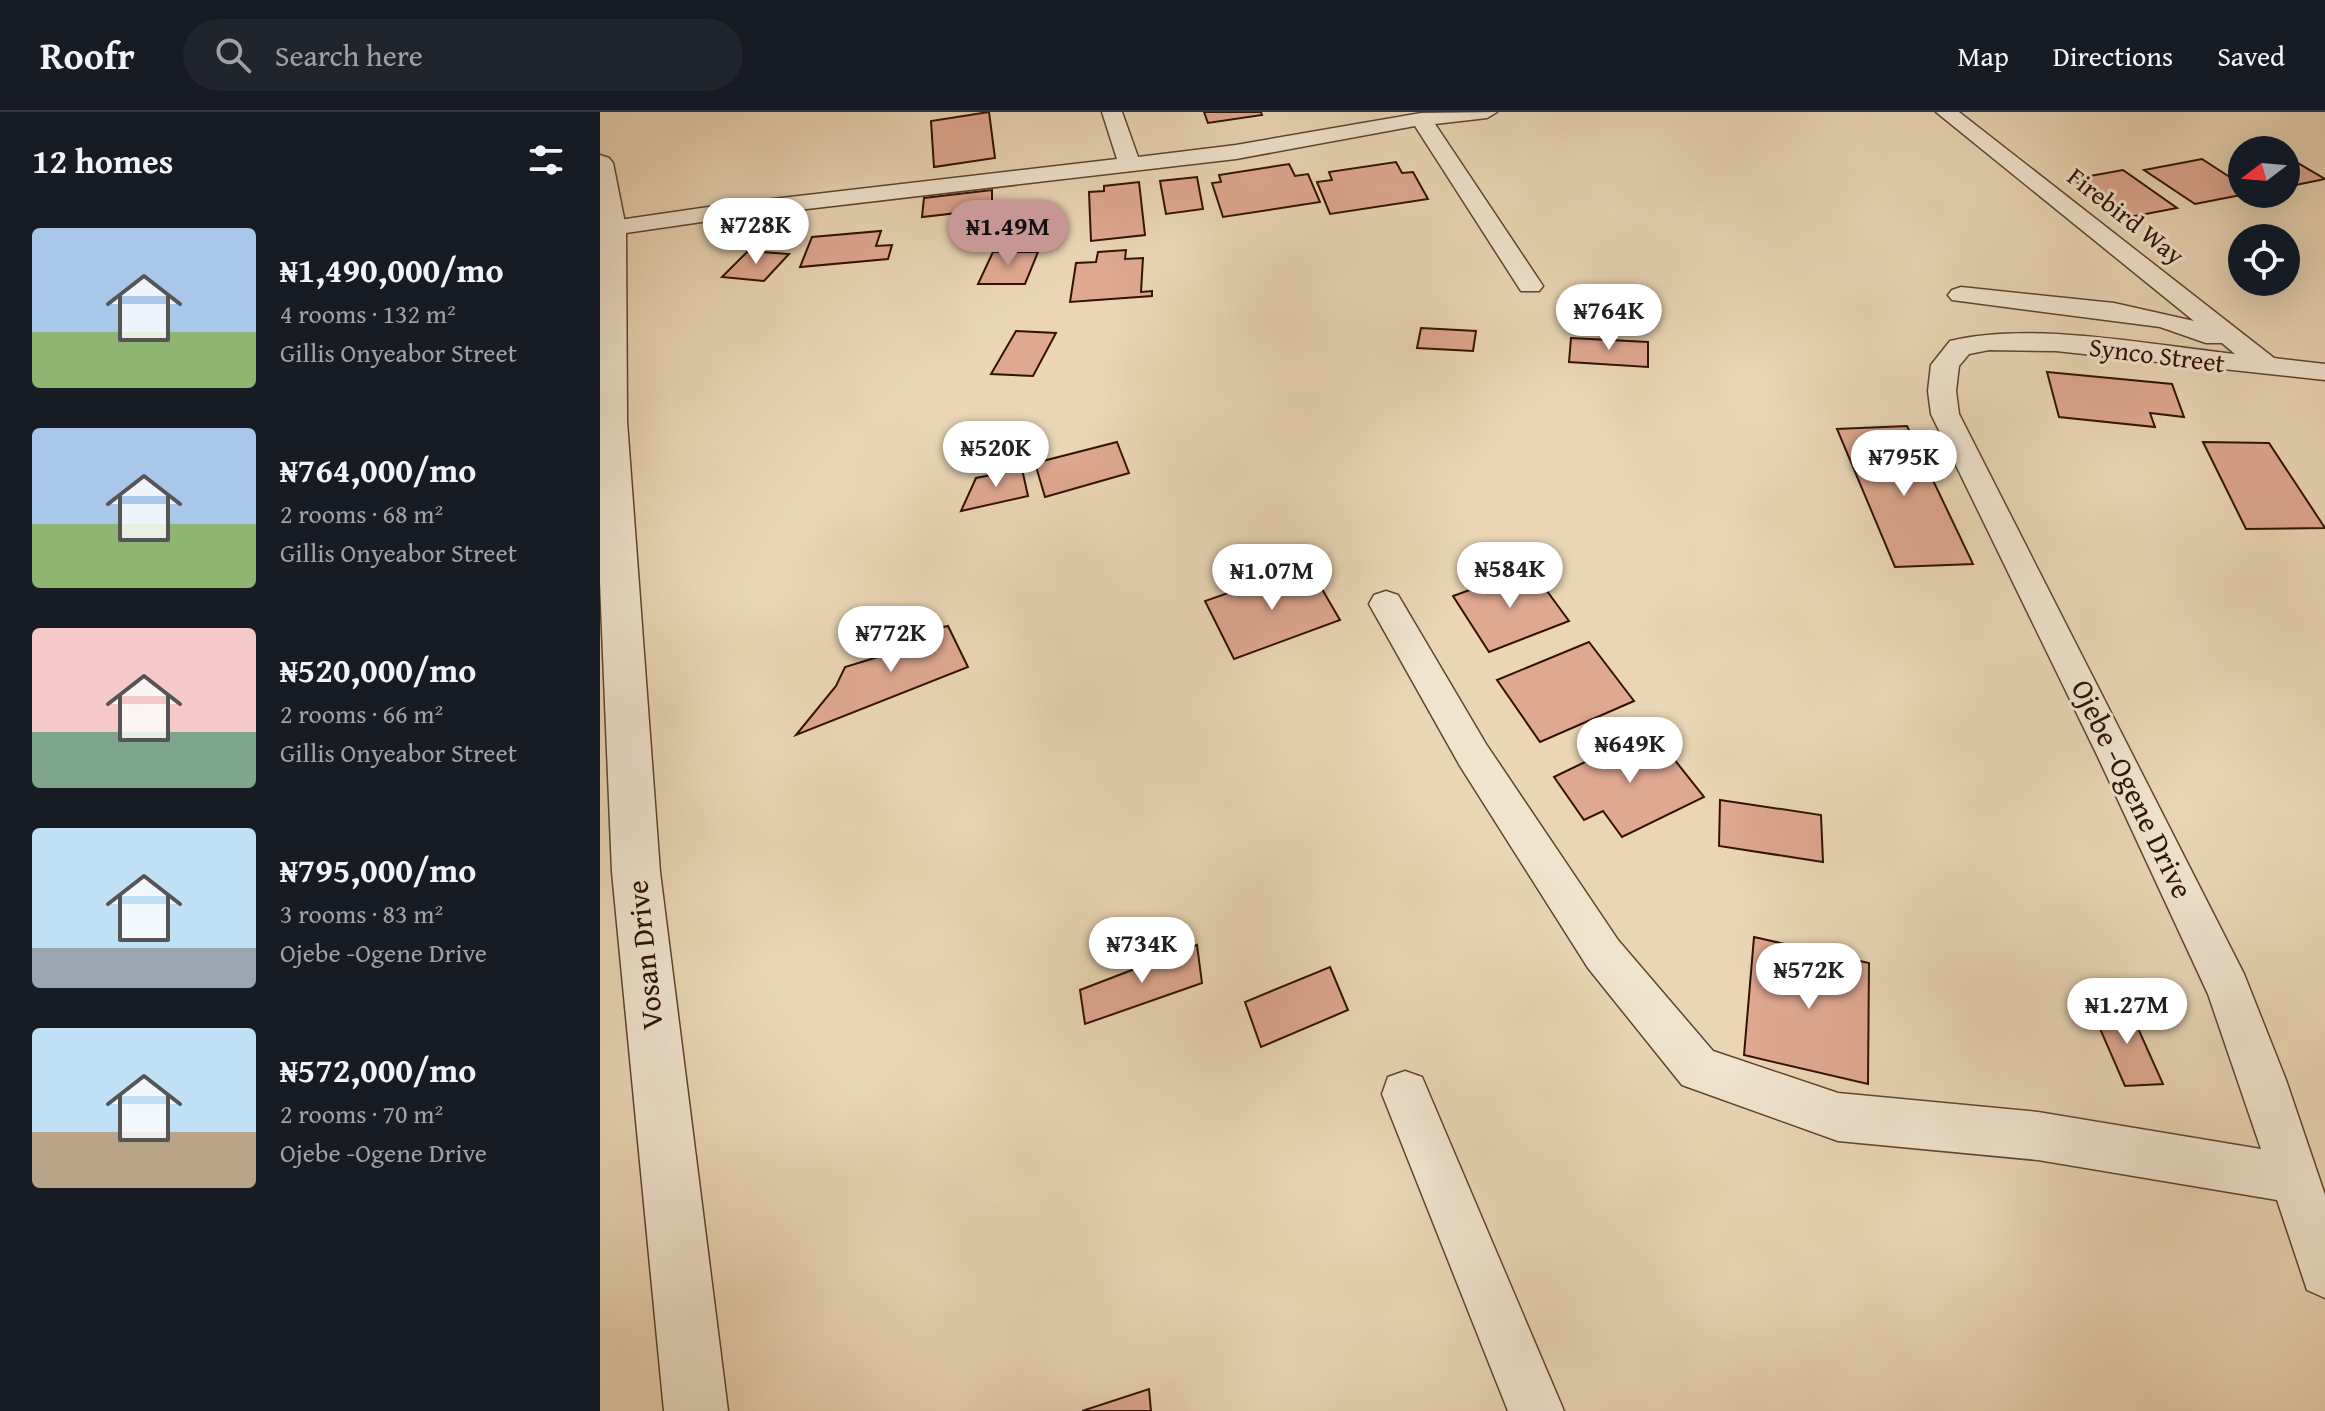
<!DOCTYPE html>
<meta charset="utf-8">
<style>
body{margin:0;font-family:"Gentium Book Plus",serif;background:#20242c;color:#f1f3f6;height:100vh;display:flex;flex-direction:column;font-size:30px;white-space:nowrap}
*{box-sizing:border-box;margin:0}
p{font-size:26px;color:#9ea1a6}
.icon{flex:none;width:44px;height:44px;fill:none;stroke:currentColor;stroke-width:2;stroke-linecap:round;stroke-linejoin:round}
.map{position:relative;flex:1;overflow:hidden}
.details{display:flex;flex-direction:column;background:#171b24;width:600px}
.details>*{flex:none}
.needle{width:52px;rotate:254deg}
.fabs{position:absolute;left:1628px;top:24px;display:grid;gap:16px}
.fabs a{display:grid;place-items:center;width:72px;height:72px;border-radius:50%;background:#171b24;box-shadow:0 8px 32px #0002;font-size:40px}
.price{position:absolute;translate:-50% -68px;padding:0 18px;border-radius:28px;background:#fff;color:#222;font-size:26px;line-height:52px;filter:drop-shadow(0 2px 4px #0008)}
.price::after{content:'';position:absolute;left:50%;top:48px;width:24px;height:18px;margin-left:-12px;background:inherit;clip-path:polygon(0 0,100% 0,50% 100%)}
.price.on{background:#c59692;color:#111}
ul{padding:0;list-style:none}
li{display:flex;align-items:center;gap:24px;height:200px;padding:0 32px}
li span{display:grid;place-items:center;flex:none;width:224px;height:160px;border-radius:8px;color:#555}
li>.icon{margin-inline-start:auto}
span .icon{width:96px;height:96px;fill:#fffc;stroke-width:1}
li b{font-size:34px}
h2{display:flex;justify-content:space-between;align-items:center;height:96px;padding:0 32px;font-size:34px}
header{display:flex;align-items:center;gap:48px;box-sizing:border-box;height:112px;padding:0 40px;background:#171b24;border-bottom:2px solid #363941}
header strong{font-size:38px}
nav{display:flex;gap:44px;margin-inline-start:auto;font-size:28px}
.search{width:560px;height:72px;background:#20242c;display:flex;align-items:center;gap:20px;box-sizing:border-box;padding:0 28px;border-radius:44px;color:#9ea1a6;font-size:30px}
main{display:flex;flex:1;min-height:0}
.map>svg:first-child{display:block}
</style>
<header>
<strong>Roofr</strong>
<div class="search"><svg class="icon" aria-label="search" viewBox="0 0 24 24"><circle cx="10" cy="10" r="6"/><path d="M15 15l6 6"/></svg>Search here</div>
<nav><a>Map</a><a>Directions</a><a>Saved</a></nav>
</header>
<main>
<section class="details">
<h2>12 homes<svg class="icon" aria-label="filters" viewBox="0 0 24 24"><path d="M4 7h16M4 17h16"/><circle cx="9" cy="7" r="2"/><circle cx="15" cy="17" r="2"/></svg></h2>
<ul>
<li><span style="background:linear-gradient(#a9c7e8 65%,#8fb573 0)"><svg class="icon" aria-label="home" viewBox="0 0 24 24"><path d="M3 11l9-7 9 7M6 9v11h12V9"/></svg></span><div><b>₦1,490,000/mo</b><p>4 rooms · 132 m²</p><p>Gillis Onyeabor Street</p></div></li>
<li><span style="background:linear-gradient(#a9c7e8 60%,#8fb573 0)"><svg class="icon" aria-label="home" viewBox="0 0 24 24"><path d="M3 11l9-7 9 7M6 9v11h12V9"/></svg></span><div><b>₦764,000/mo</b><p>2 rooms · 68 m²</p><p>Gillis Onyeabor Street</p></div></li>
<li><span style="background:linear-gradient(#f6c9c9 65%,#7fa58c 0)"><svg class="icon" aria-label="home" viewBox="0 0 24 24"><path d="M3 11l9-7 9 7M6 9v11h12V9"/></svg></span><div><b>₦520,000/mo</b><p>2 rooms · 66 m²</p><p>Gillis Onyeabor Street</p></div></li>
<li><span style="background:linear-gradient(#bfe0f5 75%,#9aa5b1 0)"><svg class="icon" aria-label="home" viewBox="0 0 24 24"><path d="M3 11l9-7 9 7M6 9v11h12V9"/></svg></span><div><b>₦795,000/mo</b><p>3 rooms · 83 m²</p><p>Ojebe -Ogene Drive</p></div></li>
<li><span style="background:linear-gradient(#bfe0f5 65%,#b9a48a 0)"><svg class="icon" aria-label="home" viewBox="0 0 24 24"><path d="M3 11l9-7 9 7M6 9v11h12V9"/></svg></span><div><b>₦572,000/mo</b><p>2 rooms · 70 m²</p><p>Ojebe -Ogene Drive</p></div></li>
</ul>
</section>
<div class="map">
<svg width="1725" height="1299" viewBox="0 0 1725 1299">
<rect width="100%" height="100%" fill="#ead6b5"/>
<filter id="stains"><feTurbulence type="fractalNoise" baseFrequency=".0025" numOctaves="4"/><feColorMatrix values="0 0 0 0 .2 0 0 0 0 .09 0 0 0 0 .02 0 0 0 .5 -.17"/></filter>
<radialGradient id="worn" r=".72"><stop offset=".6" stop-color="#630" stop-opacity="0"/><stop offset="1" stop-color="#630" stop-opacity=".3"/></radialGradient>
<g fill="#dfa891" stroke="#311304" stroke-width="2">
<polygon points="389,0 395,46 334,55 331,9"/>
<polygon points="604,0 661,0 662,3 608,11"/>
<polygon points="1686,44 1725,67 1686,75"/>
<polygon points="1602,47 1642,73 1642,82 1646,82 1595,92 1544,58"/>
<polygon points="796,50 802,61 813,60 828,87 730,102 717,70 732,68 729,60"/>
<polygon points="689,52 695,64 708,62 720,90 623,105 612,71 621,70 619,63"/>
<polygon points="1523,58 1577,96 1525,106 1473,67"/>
<polygon points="597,65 603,97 566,102 560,69"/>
<polygon points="539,70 545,123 491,129 489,80 504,79 504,74"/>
<polygon points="392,78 392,97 322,105 324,86"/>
<polygon points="281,119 276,134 292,133 288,147 200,155 212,125"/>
<polygon points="526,138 525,147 543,146 541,180 552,179 552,184 470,190 476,151 496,150 498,140"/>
<polygon points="148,139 189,142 164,169 122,165"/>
<polygon points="393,140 438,140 425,172 378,172"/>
<polygon points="821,216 876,219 873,239 817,236"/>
<polygon points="416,219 456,221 433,264 391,262"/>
<polygon points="971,226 1048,230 1048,255 969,250"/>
<polygon points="1447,260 1572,272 1584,305 1550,301 1555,315 1459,305"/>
<polygon points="1307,314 1373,452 1295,455 1237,317"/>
<polygon points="517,330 529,361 445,385 435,351"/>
<polygon points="1603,330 1669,331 1725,416 1646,417"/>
<polygon points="422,357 428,384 361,399 376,366"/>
<polygon points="708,453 740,508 634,547 605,489"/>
<polygon points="930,456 969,509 889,540 853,484"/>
<polygon points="348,514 368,555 196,623 236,574 245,555 281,544 302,524"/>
<polygon points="989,530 1034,589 940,630 897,568"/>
<polygon points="1051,618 1104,685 1022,725 1003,699 984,708 954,665"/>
<polygon points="1120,688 1221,703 1223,750 1119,734"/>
<polygon points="1154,825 1269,851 1268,972 1144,943"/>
<polygon points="597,833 602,871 485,912 480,878"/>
<polygon points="730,855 748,898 661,935 645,890"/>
<polygon points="1528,894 1563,972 1525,974 1491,896"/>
<polygon points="549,1277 551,1299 482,1299"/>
</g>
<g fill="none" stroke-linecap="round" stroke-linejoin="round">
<g stroke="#5f4430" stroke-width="3">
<g id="minor">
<polygon points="502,0 522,0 538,45 636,33 821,1 897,0 887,6 835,12 943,174 939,179 921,179 815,14 636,47 129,106 12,123 4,121 0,116 4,111 12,109 129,92 517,47"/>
<path d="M1336 0H1359L1674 246 1725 252V268L1456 239 1389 238 1369 242 1359 254 1356 279 1359 302 1644 862 1686 968 1725 1083V1186L1707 1178 1677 1088 1438 1048 1238 1029 1082 973 988 856 860 654 769 492 774 483 786 479 798 483 886 632 1018 828 1113 939 1238 981 1438 1000 1661 1037 1608 882 1498 645 1331 302 1328 279 1331 253 1350 229C1434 209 1549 233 1635 242L1622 231H1606L1560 215 1352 188 1348 183 1352 178 1361 175 1514 191 1594 209Z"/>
<polygon points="805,959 822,965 964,1299 908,1299 782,982 788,965"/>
</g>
</g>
<g stroke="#5f4430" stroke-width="3">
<polygon id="tertiary" points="0,43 9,46 13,51 26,116 27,309 60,760 128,1299 64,1299 12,760 0,470"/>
</g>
<use href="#minor" fill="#f1e4cf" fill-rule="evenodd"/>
<use href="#tertiary" fill="#f1e4cf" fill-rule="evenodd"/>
</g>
<g text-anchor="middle" stroke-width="6" stroke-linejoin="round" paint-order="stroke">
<g font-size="26" fill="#311304" stroke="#f1e4cf">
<text transform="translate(1526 104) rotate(38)" y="9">Firebird Way</text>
<text transform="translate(1557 243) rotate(7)" y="9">Synco Street</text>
</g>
<g font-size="30" fill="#311304" stroke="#f1e4cf">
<text transform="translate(1532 677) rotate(64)" y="10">Ojebe -Ogene Drive</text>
<text transform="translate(45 843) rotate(-96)" y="10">Vosan Drive</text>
</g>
</g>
<rect width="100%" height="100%" filter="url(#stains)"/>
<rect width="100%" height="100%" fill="url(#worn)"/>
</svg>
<div class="fabs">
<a><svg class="needle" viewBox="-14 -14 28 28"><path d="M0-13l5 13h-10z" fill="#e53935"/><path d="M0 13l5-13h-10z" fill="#9ea1a6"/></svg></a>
<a><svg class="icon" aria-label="locate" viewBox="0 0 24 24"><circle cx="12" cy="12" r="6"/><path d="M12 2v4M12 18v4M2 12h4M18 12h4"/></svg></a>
</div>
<b class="price" style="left:156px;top:154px">₦728K</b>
<b class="price on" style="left:408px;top:156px">₦1.49M</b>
<b class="price" style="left:1009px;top:240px">₦764K</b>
<b class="price" style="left:396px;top:377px">₦520K</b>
<b class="price" style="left:1304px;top:386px">₦795K</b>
<b class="price" style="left:910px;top:498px">₦584K</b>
<b class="price" style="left:672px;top:500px">₦1.07M</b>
<b class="price" style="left:291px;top:562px">₦772K</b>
<b class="price" style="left:1030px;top:673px">₦649K</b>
<b class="price" style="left:542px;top:873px">₦734K</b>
<b class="price" style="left:1209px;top:899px">₦572K</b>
<b class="price" style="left:1527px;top:934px">₦1.27M</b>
</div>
</main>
